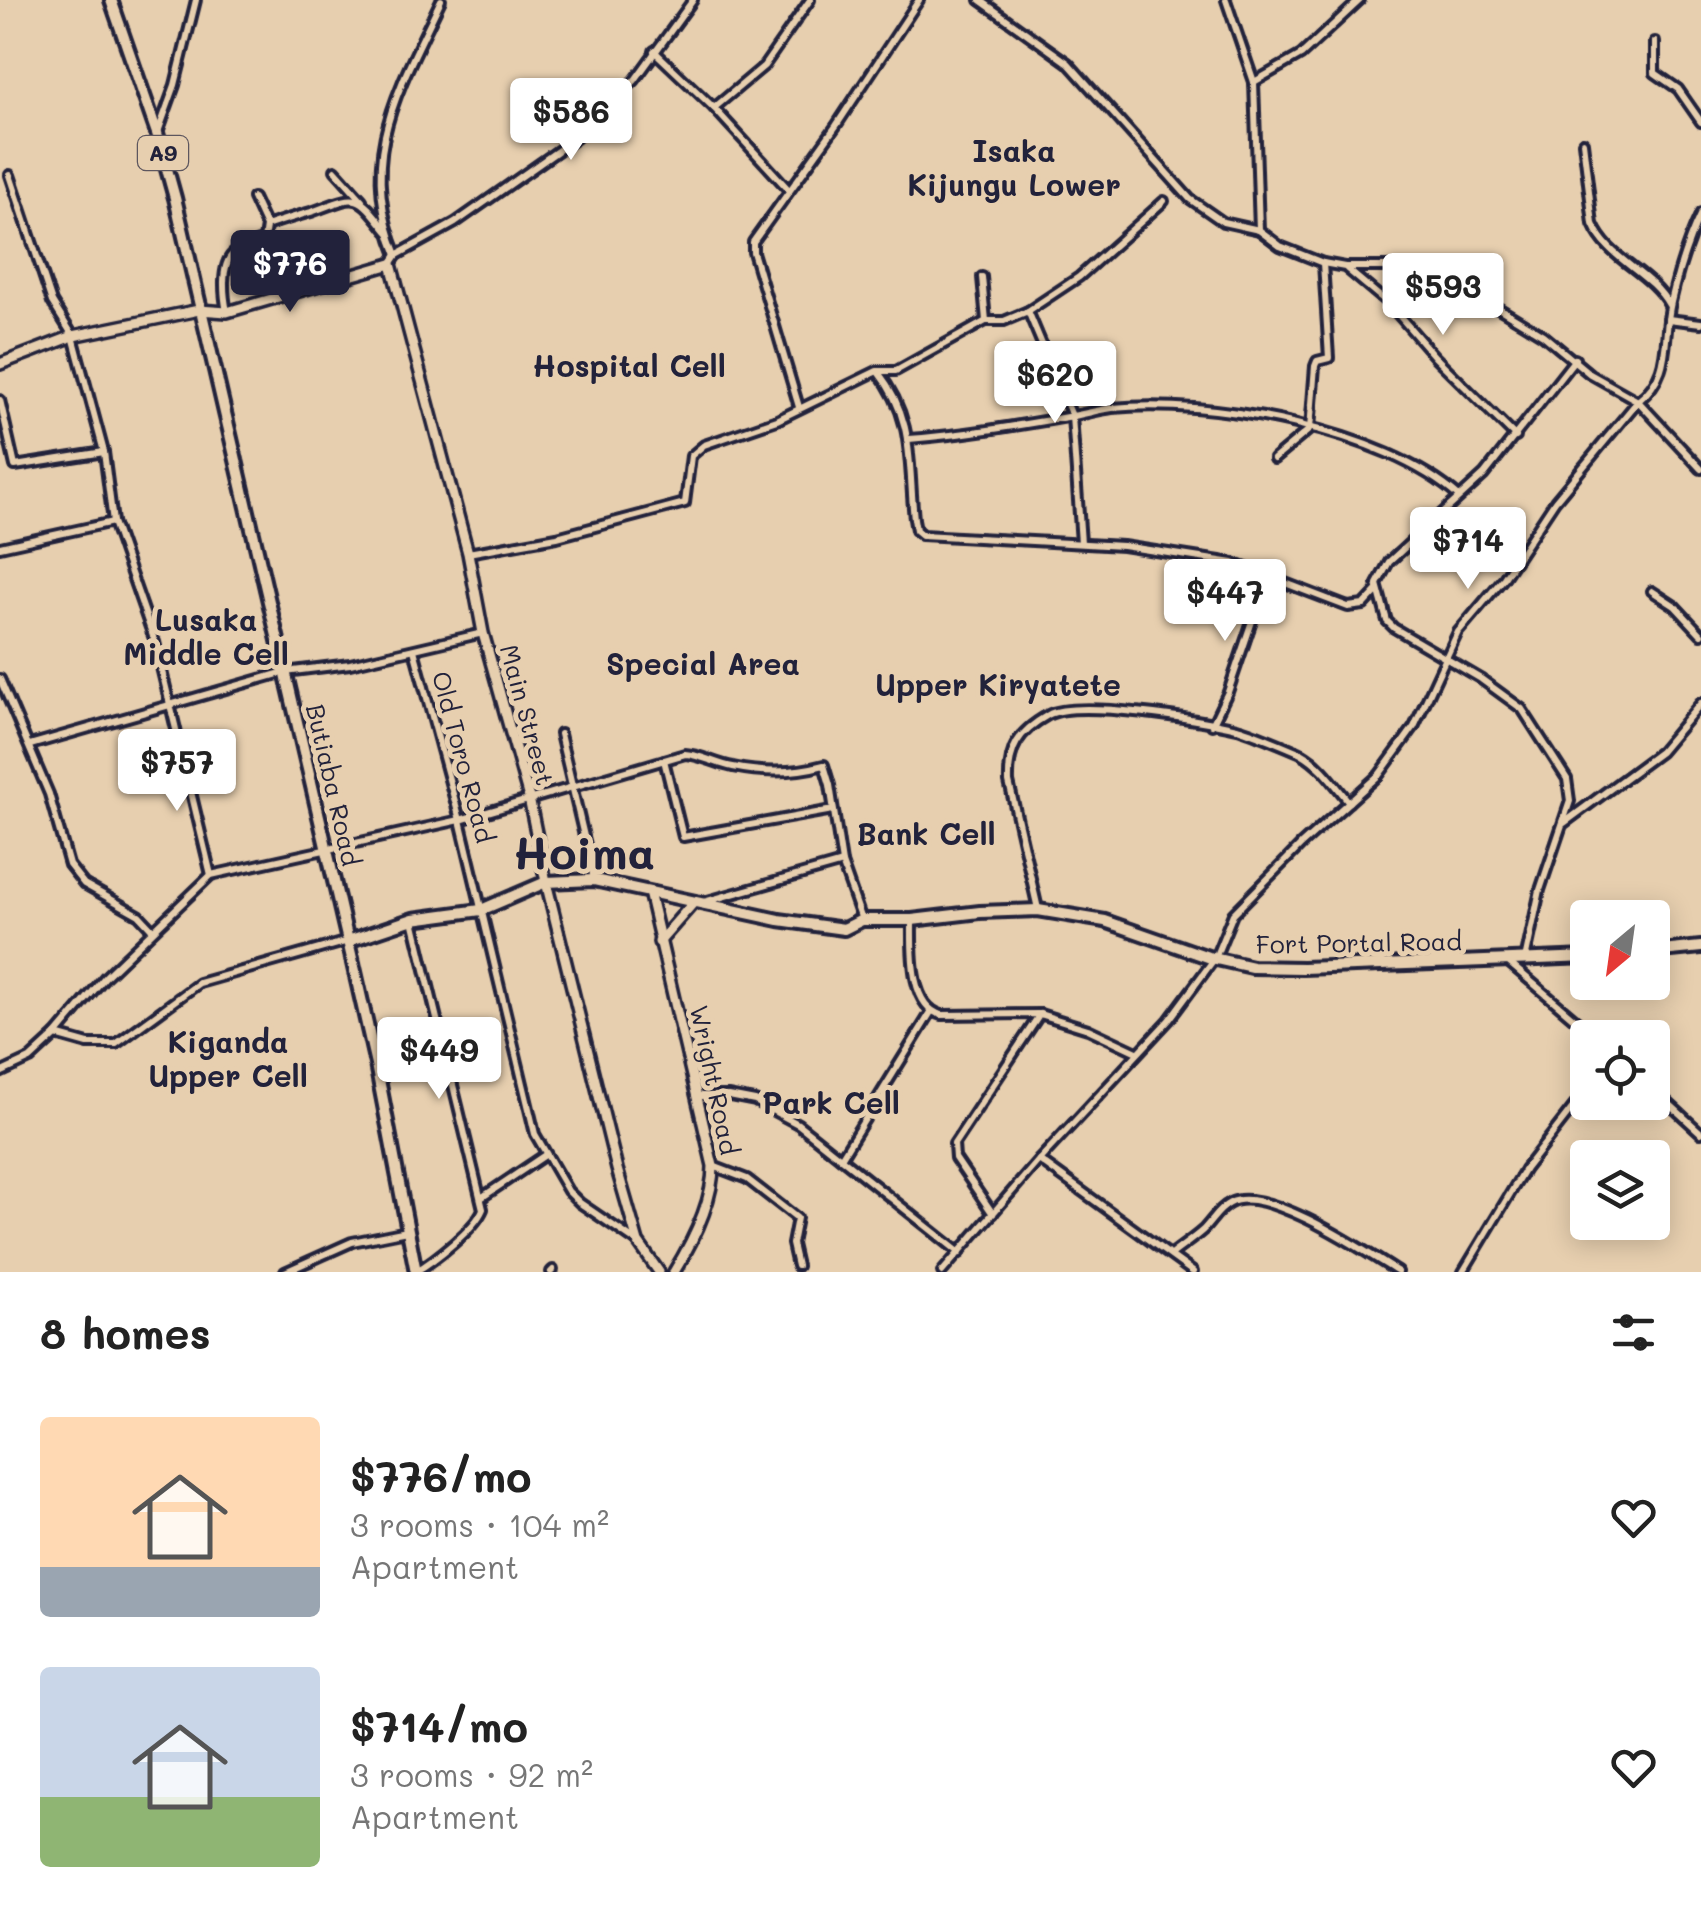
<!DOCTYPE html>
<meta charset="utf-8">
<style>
body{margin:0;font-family:Mali,sans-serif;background:#f2f2f2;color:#222;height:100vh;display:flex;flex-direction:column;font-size:38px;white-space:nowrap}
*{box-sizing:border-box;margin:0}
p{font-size:32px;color:#767676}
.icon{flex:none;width:55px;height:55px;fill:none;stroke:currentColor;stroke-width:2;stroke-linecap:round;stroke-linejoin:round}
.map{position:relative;height:1272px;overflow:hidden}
.sheet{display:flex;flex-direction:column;background:#fff;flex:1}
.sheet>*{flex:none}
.needle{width:65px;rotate:209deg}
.fabs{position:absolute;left:1570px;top:900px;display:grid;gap:20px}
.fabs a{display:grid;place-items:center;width:100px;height:100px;border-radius:10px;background:#fff;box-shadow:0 5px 25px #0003;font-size:50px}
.price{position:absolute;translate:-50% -85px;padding:0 22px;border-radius:10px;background:#fff;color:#222;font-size:32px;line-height:65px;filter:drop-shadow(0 2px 5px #0008)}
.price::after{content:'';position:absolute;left:50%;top:60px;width:30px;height:22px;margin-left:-15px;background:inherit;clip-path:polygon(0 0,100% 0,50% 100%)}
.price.current{background:#22223b;color:#fff}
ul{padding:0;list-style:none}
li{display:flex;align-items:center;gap:30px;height:250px;padding:0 40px}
li span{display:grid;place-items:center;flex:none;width:280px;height:200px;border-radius:10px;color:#555}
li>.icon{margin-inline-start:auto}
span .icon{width:120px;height:120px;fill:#fffc;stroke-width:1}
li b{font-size:42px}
h2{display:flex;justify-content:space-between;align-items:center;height:120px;padding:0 40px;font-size:42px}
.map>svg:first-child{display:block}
</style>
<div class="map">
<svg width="1701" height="1272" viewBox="0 0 1701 1272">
<rect width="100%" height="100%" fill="#e7cfaf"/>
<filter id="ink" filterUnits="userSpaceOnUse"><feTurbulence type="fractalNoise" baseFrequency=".01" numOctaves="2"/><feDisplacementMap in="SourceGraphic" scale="20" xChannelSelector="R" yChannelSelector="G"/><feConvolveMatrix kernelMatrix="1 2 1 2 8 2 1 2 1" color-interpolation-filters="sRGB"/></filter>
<g filter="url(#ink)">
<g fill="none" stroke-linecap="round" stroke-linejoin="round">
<g stroke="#22223b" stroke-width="14">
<g id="minor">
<polyline points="980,0 1068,63 1190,199 1223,222 1259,230 1280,246 1323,263 1345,267 1400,267 1444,279 1467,289 1543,335 1590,374 1638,401 1701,469"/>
<polyline points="1226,0 1254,82 1259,230"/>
<polyline points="1655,42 1655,73 1678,89 1701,122"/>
<polyline points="654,51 714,108 789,190"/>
<polyline points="1254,82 1301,55 1360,0"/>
<polyline points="714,108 764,66 810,0"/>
<polyline points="158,132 175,85 196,0"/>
<path d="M1583 142 1593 224C1608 260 1650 271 1669 305"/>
<polyline points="335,170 362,200"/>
<polyline points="10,175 52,302 73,336 104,452 113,522 155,642 211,875"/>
<path d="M266 226C282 220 298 216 314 211 360 194 356 192 388 232"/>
<path d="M397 255C356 156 399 89 441 0"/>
<polyline points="391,264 397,255 455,223 576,138 635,80 693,0"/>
<polyline points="1347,269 1390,305 1435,357 1516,437"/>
<polyline points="982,277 986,321"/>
<polyline points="1028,311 1072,416 1081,543"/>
<path d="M227 312C224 297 220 266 233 254 240 247 255 244 264 240L266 226 253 198"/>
<polyline points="1668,319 1701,323"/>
<path d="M878 372C915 419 908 463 914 519L916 530 922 535 1123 546 1233 563 1348 607 1364 605 1377 591"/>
<polyline points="0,400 15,466 104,452"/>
<polyline points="799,407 753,252 753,242 836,126 919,0"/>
<path d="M909 439C962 435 1015 426 1067 417 1082 415 1097 410 1112 408 1211 398 1385 430 1459 497"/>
<polyline points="1274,459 1310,429 1315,366 1317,361 1329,358 1323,263"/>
<polyline points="0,547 113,522"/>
<polyline points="468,553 557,537 685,503 691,456 704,445 777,420 877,371 896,371 986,321 1004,321 1028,311 1079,277 1164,201"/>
<polyline points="1652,591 1675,606 1701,634"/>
<polyline points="414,650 460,820 535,1134 568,1191 580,1203 637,1242"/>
<polyline points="0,679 49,794 69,865 84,884 139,915 152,929"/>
<polyline points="1212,725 1228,692 1268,574"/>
<polyline points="560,734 594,879"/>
<polyline points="30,745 285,672 350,664 483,633"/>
<polyline points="664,760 683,837 833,810"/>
<polyline points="1564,823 1660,752 1701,703"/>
<polyline points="704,902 842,863"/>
<path d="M1038 909 1009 782C1008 748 1018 732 1048 715 1076 699 1203 720 1237 728 1249 731 1290 748 1301 753 1321 764 1335 785 1349 802"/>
<path d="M413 920 483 1209C475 1229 435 1260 415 1272"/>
<path d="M912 921C912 949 909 1007 942 1015L1040 1014 1088 1029 1137 1052"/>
<polyline points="1525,960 1540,890 1570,801 1567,779 1522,709 1481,679 1394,628 1387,621 1377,584 1389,562 1484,475 1575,359"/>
<polyline points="1507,961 1597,1038"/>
<path d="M56 1035 105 977 211 875 460 820 685 754C702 755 716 764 733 767 762 773 795 773 824 765L830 785 842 863 862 920"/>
<polyline points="0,1073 30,1059 56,1035 88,1044 116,1044 199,983 348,941"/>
<polyline points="1652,1088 1701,1133"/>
<polyline points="699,1096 729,1096 755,1101 798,1124 960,1253"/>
<polyline points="841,1158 931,1012"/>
<polyline points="1039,1160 1193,1272"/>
<polyline points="713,1166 747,1179 797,1218 792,1244 797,1266"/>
<polyline points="481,1198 545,1155"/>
<polyline points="993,1214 955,1158 954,1144 1040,1014"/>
<path d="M1172 1254C1182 1246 1193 1239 1203 1230 1212 1221 1218 1209 1230 1203 1265 1184 1366 1252 1398 1272"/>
<polyline points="285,1272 352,1242 407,1231"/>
<polyline points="551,1272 553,1270"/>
<path d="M942 1272 1039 1160 1169 1020 1215 958 1233 914 1301 845 1379 775 1414 727 1458 632 1504 578 1555 501 1638 401C1673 374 1662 340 1671 302 1678 271 1687 242 1701 213"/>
<polyline points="1463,1272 1525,1169 1588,1088"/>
</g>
</g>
<g stroke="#22223b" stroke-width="16">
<g id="tertiary">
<polyline points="0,364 73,336 199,310 227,312 391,264 468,553 483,633 529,798 546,882 617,1169 638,1242 659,1272"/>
<path d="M649 892 713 1166C713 1202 693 1241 674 1272"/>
<polyline points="659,942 694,902"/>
</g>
</g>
<g stroke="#22223b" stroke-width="18">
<polyline id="secondary" points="348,941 376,1064 416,1272"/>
</g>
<g stroke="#22223b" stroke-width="18">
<g id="primary">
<polyline points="111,0 157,133 175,198 348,941 413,919 481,910 546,882 594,880 779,920 844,929 862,920 912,920 980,912 1038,910 1105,921 1208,957 1252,967 1303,968 1588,957"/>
<polyline points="1652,952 1701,947"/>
</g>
</g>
<use href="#minor" stroke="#e7cfaf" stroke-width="6"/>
<use href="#tertiary" stroke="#e7cfaf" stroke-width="9"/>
<use href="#secondary" stroke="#e7cfaf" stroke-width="10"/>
<use href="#primary" stroke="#e7cfaf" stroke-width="10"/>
</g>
</g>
<g text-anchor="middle" stroke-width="10" stroke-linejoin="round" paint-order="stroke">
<rect fill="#e7cfaf" stroke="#5d565e" stroke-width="2.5" x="138" y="136" width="50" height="34" rx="8"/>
<g font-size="22" font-weight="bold" fill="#22223b">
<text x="163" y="161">A9</text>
</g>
<g font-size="25" fill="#22223b" stroke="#e7cfaf">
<text transform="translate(527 715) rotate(75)" y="9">Main Street</text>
<text transform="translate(463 757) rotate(75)" y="9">Old Toro Road</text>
<text transform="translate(333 785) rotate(77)" y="9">Butiaba Road</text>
<text transform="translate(1359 943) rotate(-1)" y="9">Fort Portal Road</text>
<text transform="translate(714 1080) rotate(78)" y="9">Wright Road</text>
</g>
<g font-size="30" font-weight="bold" fill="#22223b" stroke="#e7cfaf">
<text x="1014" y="162">Isaka<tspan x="1014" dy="34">Kijungu Lower</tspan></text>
<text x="629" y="377">Hospital Cell</text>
<text x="206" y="631">Lusaka<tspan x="206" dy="34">Middle Cell</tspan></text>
<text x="703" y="675">Special Area</text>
<text x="998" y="696">Upper Kiryatete</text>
<text x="926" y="845">Bank Cell</text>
<text x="228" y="1053">Kiganda<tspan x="228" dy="34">Upper Cell</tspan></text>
<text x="831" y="1114">Park Cell</text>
</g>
<g font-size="45" font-weight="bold" fill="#22223b" stroke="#e7cfaf">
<text x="584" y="869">Hoima</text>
</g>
</g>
</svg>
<div class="fabs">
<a><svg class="needle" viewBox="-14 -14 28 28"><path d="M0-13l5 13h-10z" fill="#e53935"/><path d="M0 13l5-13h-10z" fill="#767676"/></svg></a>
<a><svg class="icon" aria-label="locate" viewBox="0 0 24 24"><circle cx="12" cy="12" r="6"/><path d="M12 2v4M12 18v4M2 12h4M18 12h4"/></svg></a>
<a><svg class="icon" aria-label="layers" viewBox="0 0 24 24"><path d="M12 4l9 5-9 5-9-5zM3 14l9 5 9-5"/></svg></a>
</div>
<b class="price" style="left:571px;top:163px">$586</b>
<b class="price current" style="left:290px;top:315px">$776</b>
<b class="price" style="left:1443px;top:338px">$593</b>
<b class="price" style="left:1055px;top:426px">$620</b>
<b class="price" style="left:1468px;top:592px">$714</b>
<b class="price" style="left:1225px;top:644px">$447</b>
<b class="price" style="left:177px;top:814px">$757</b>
<b class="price" style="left:439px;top:1102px">$449</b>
</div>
<section class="sheet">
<h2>8 homes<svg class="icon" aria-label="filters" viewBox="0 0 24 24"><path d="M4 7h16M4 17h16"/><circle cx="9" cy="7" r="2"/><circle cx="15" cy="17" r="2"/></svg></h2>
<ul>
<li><span style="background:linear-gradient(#ffd9b3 75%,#9aa5b1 0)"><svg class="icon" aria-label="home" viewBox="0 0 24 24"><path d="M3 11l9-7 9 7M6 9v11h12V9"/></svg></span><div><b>$776/mo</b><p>3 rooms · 104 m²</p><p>Apartment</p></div><svg class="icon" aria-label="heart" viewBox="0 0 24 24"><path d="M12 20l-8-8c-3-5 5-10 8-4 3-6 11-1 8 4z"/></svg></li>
<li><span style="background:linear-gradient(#c9d6e8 65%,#8fb573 0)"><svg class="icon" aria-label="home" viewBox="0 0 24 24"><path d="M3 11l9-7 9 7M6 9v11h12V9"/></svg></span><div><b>$714/mo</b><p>3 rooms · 92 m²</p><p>Apartment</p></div><svg class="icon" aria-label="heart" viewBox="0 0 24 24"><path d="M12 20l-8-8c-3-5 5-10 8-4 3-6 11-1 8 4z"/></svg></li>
</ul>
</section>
